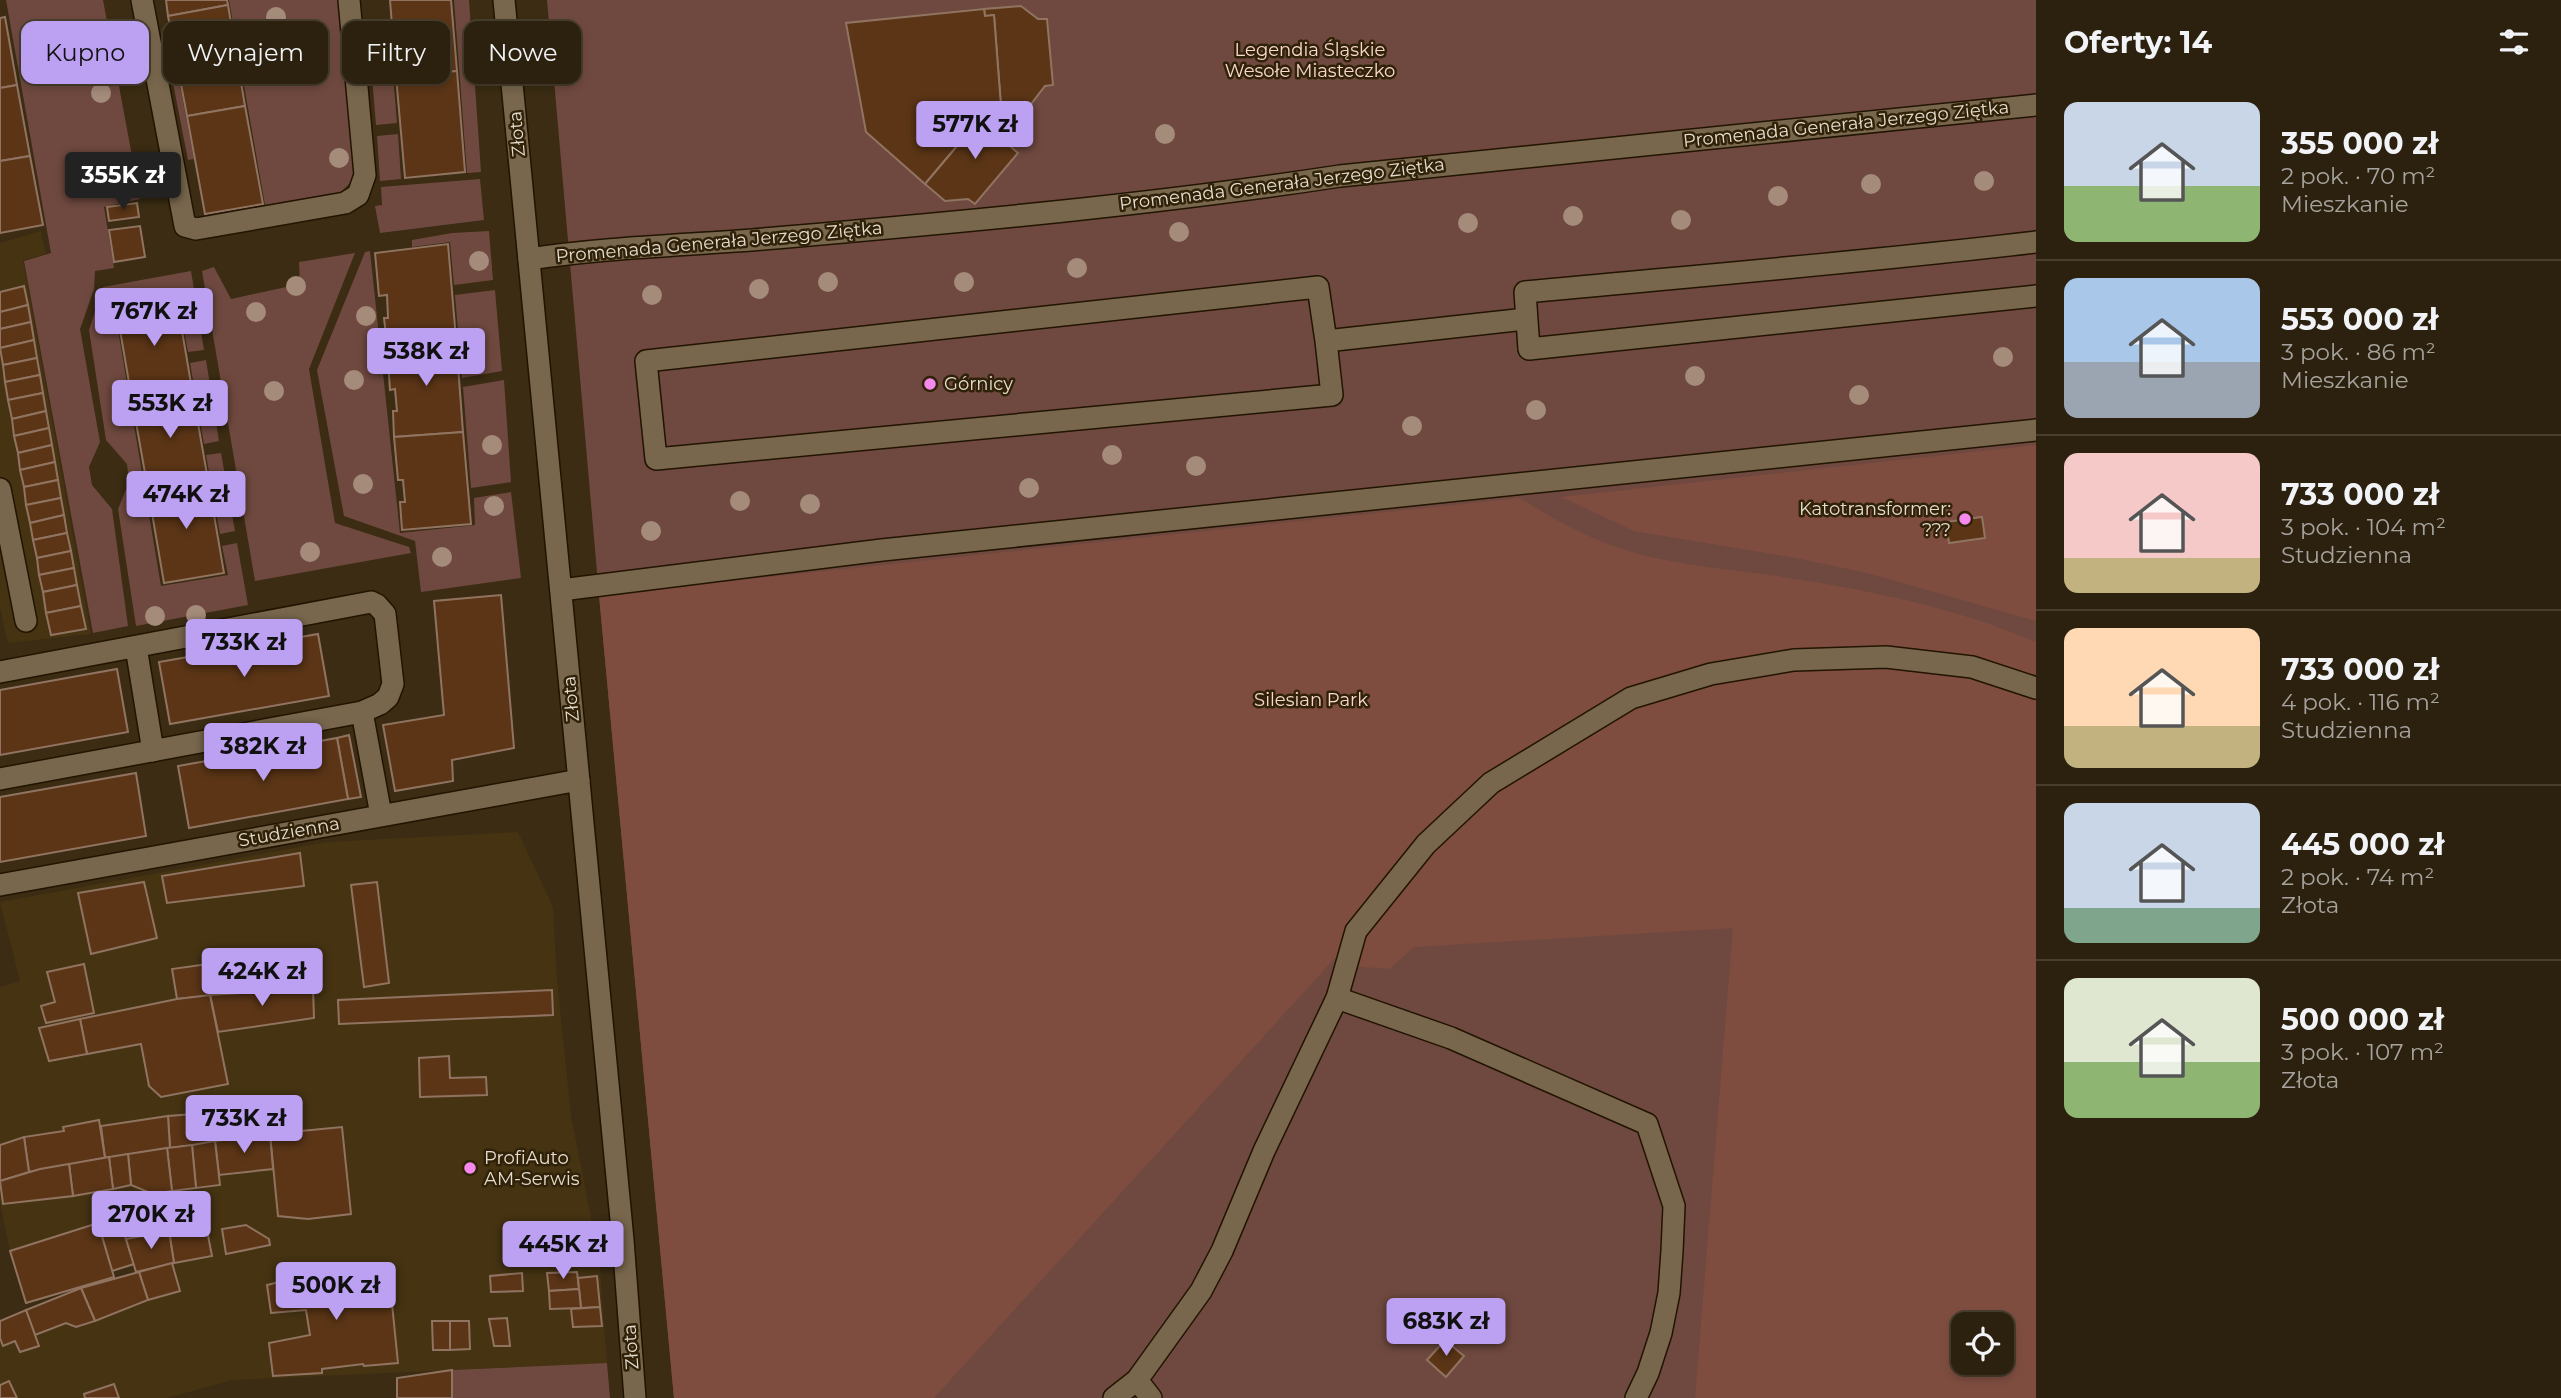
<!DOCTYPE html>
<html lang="pl">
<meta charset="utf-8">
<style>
body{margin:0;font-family:Montserrat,sans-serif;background:#342917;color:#f1f3f6;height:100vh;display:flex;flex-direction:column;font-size:26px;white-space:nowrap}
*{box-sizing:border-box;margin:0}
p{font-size:23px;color:#a6a39e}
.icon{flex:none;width:38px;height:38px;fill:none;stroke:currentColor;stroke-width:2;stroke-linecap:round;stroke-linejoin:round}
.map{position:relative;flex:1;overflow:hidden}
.details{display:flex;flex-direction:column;background:#2c210e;width:525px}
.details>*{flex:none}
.hud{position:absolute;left:21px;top:21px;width:665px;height:63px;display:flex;gap:14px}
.buttons{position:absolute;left:1951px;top:1312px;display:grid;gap:14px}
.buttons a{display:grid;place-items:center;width:63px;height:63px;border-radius:14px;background:#2c210e;box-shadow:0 4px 10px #0003,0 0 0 2px #483e2e;font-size:35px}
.price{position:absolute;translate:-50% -60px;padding:0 16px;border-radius:7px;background:#bca0f2;color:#111;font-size:23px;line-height:46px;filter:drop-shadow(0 2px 4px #0008)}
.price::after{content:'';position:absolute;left:50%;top:42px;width:21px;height:16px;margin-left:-10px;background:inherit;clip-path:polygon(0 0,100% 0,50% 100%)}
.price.current{background:#222;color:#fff}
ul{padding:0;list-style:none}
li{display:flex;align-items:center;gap:21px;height:175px;padding:0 28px}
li+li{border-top:2px solid #483e2e}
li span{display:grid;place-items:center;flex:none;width:196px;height:140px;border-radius:14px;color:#555}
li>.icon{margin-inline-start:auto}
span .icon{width:84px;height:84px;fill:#fffc;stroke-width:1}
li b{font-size:30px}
h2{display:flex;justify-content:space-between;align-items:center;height:84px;padding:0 28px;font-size:30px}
.tag{padding:0 24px;border-radius:14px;background:#2c210e;box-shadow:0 4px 10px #0003,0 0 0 2px #483e2e;font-size:24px;line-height:63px}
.tag.current{background:#bca0f2;color:#111}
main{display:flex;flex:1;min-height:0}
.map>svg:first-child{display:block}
</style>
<main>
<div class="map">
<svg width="2036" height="1398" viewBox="0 0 2036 1398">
<rect width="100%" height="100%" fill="#3b2c13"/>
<g fill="#453312">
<polygon points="41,231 46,254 23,260 91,634 8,643 0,608 0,243"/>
<polygon points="518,832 553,907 557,979 571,1115 599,1258 607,1363 232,1380 167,1398 0,1398 0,1321 82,1288 136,1272 119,1217 10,1251 0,1203 0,987 20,981 0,902 326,842"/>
</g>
<g fill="#6f493f" fill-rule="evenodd">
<polygon points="6,0 103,0 140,199 104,207 114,268 95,271 94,289 80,329 100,442 89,467 92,485 112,509 128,626 93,633 24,261 51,253"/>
<polygon points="229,0 339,0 354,172 351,182 341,192 265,205"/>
<polygon points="454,0 469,0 481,172 467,173"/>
<path d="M547 0H2036V1398H674L599 595ZM1964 1325H2002V1363H1964Z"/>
<polygon points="393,75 397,123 376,125 372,77"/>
<polygon points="178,76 194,159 188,160 172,78"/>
<polygon points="398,134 401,179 380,181 377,136"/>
<polygon points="480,179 484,220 380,233 375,206 382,205 381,187"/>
<polygon points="489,231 493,280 454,285 450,242 412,247 412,240 452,233"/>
<polygon points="370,251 400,533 475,525 474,498 511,492 521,578 421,592 415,541 344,516 317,370 365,252"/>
<polygon points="355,253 309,369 335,523 409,547 411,553 255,581 202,271 214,267 231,299 300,284 299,262"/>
<polygon points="191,271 204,350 188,352 177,294 114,306 161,586 228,575 222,546 237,543 248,605 136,626 118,509 129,482 127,464 106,440 89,330 103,287"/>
<polygon points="495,290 502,371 462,378 455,295"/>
<polygon points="206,360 219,441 204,444 190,363"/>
<polygon points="504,380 511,482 471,488 463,387"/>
<polygon points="221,453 235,531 220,534 206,455"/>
<polygon points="607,1363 610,1398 452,1398 452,1370"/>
</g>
<g fill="#7e4d40" fill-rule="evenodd">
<polygon points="2036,445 2036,621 1871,574 1796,558 1634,531 1561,497"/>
<path d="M1520 498C1553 519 1587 538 1625 550 1674 565 1727 569 1777 576 1864 589 1955 607 2036 642V1398H1695L1733 928 1414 947 1389 969 1362 967 1335 958 934 1398H674L599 595ZM1964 1325H2002V1363H1964Z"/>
</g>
<g fill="#5b3516" stroke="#907461" stroke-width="2">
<polygon points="166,0 227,0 228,5 168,16"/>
<polygon points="390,0 451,0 457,71 396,76"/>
<polygon points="228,5 245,106 187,116 168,16"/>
<polygon points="1021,6 1038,19 1047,19 1053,85 1045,86 1031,104 1001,106 994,15 985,16 984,9"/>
<polygon points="984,9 985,16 994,15 1001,106 990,107 925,184 866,132 846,23"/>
<polygon points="5,17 17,85 0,88 0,18"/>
<polygon points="457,71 465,172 405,178 396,76"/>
<polygon points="17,85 30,156 0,161 0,88"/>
<polygon points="245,106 263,204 205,214 187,116"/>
<polygon points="990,107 1010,126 1011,147 1018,153 975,204 968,199 945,201 925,184"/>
<polygon points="30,156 43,225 0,233 0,161"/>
<polygon points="137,203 139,217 109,221 107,207"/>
<polygon points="140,226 145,257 114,262 109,230"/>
<polygon points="448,244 456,339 387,344 384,318 388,318 387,295 379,296 375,253"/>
<polygon points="24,286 28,305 0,312 0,292"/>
<polygon points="176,296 192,389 132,400 116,307"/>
<polygon points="28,305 31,322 0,329 0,312"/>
<polygon points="31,322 34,340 0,348 0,329"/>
<polygon points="456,339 463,432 394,437 393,411 397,411 395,389 390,390 387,344"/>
<polygon points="34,340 37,358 3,365 0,348"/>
<polygon points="37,358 40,375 5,382 3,365"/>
<polygon points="40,375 43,393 8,400 5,382"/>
<polygon points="192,389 208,480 148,490 132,400"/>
<polygon points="43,393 46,411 12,419 8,400"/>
<polygon points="46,411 49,428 14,436 12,419"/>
<polygon points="49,428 52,445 18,453 14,436"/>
<polygon points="463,432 471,524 402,530 400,502 405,502 403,480 398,480 394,437"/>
<polygon points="52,445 55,462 20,470 18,453"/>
<polygon points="55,462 58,480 24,487 20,470"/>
<polygon points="58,480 61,498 26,505 24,487"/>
<polygon points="208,480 224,573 164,583 148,490"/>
<polygon points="61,498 64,515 30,523 26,505"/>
<polygon points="64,515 67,533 33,540 30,523"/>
<polygon points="1982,517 1985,538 1949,543 1946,522"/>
<polygon points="67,533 71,551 37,558 33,540"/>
<polygon points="71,551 74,568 39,575 37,558"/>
<polygon points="74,568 77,585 43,592 39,575"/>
<polygon points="77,585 81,606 46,613 43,592"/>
<polygon points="501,595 514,748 452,760 453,781 395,791 383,725 444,715 434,601"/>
<polygon points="81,606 86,629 51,635 46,613"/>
<polygon points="318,634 329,696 170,724 159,662"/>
<polygon points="117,669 128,732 0,755 0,690"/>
<polygon points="349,735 361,797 348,799 337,738"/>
<polygon points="337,738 348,799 189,828 178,766"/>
<polygon points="136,773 146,836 0,862 0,797"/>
<polygon points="300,853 304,886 167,903 162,876"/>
<polygon points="144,882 157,938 91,954 78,893"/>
<polygon points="377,882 389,983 364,987 351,885"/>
<polygon points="310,953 313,988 253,991 177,999 172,969 273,955"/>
<polygon points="84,964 94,1013 46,1023 41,1006 55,1002 47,972"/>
<polygon points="313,988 314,1018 218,1032 210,995"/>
<polygon points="552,990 553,1015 339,1024 338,1000"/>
<polygon points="210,995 228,1084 161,1097 149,1086 141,1044 87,1054 80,1019 177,999"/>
<polygon points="80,1019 87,1054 49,1061 39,1028"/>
<polygon points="449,1056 450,1078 486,1077 487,1095 420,1097 419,1058"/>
<polygon points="207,1113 210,1143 170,1148 168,1116"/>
<polygon points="168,1116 170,1148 105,1158 101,1126"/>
<polygon points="99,1120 105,1158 29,1172 24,1137 64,1131 63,1127"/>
<polygon points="342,1127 351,1214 308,1219 278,1216 270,1134"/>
<polygon points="270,1134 273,1169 219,1175 215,1141"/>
<polygon points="24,1137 29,1172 0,1181 0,1145"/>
<polygon points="215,1141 220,1185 196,1188 192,1145"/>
<polygon points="192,1145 196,1188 172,1191 167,1148"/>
<polygon points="167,1148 172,1191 153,1194 131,1185 128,1154"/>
<polygon points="128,1154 131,1185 113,1189 109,1157"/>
<polygon points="109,1157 113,1189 73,1196 69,1164"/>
<polygon points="69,1164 73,1196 3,1204 0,1181 40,1169"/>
<polygon points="119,1217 134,1264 112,1271 98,1223"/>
<polygon points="98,1223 114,1277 26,1303 10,1251"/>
<polygon points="206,1225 212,1256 174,1263 169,1231"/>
<polygon points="246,1225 269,1239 270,1245 226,1254 222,1229"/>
<polygon points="169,1231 174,1263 136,1272 126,1239"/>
<polygon points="172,1263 180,1291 148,1300 139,1272"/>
<polygon points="355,1269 389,1274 398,1363 364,1366 363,1364 322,1369 322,1373 273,1376 269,1343 310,1335 306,1310 271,1313 267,1285 299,1277"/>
<polygon points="139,1272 148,1300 95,1321 81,1288"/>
<polygon points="577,1272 579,1289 549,1291 547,1273"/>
<polygon points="522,1273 523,1291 491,1292 490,1276"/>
<polygon points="597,1276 600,1307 581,1308 578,1278"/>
<polygon points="81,1288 95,1321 76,1327 66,1323 35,1335 26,1310"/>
<polygon points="579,1289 581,1308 550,1309 549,1291"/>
<polygon points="600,1307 602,1326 573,1327 571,1309"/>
<polygon points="26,1310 39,1346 20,1352 15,1341 3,1346 0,1338 0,1321"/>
<polygon points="507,1318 510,1346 494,1346 489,1319"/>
<polygon points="432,1321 450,1321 450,1350 433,1350"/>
<polygon points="450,1321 469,1321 470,1349 450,1350"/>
<polygon points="1445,1340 1464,1356 1446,1377 1427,1360"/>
<polygon points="452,1370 452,1398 397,1398 397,1378"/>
<polygon points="9,1381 17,1398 0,1398 0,1385"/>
<polygon points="114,1384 119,1398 85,1398 84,1394"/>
</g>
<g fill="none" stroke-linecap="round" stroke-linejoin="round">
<g stroke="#211400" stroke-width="24">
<g id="minor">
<polyline points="142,0 185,226 196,229 345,203 358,195 365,175 349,0"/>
<polyline points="504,0 623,1240 635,1398"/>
<path d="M2036 242C1866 262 1695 276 1525 292L1529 349 2036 296"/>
<path d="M529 259C614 246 701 245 787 237 971 221 1157 204 1340 176L2036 105"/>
<polyline points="1326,341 1332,395 656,459 646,361 1318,287 1326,341 1526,319"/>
<polyline points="0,489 26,621"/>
<polyline points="561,590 882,550 2036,430"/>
<polyline points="136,647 153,751"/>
<polyline points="0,672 371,602 377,605 385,614 393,684 388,697 380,704 362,712 0,779"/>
<polyline points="362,712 381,815"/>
<polyline points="0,885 579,780"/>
<polyline points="1337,998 1451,1038 1647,1124 1674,1206 1672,1251 1669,1293 1661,1333 1648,1373 1636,1398"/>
<polyline points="1137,1380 1151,1398"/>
<polyline points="1114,1398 1137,1380 1201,1291 1222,1251 1264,1151 1337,998 1356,931 1426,844 1491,783 1631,698 1711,674 1794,660 1886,657 1972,667 2036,688"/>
</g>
</g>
<use href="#minor" stroke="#78674d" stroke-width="21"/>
</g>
<g fill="#a48b7a">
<circle cx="276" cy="17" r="10"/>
<circle cx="101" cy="93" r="10"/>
<circle cx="1165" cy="134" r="10"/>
<circle cx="339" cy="158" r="10"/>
<circle cx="1984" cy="181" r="10"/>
<circle cx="1871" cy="184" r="10"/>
<circle cx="1778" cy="196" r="10"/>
<circle cx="1573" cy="216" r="10"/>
<circle cx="1681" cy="220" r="10"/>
<circle cx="1468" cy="223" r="10"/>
<circle cx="1179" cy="232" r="10"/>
<circle cx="479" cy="261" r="10"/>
<circle cx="1077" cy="268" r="10"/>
<circle cx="828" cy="282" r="10"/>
<circle cx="964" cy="282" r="10"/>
<circle cx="296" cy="286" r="10"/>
<circle cx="759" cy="289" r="10"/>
<circle cx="652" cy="295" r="10"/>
<circle cx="256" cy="312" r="10"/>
<circle cx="366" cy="316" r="10"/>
<circle cx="467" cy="339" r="10"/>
<circle cx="2003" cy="357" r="10"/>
<circle cx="1695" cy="376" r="10"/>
<circle cx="354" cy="380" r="10"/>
<circle cx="274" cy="391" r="10"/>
<circle cx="1859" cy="395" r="10"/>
<circle cx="1536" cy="410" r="10"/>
<circle cx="1412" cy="426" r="10"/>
<circle cx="492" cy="445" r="10"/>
<circle cx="1112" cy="455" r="10"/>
<circle cx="1196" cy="466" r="10"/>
<circle cx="363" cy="484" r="10"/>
<circle cx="1029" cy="488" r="10"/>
<circle cx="740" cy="501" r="10"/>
<circle cx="810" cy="504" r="10"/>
<circle cx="494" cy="506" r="10"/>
<circle cx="651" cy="531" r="10"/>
<circle cx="310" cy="552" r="10"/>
<circle cx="442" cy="557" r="10"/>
<circle cx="196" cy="615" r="10"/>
<circle cx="155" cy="616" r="10"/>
</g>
<g fill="#f689ed" stroke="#302208" stroke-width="2.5">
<circle cx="930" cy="384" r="7"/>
<circle cx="1965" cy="519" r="7"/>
<circle cx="470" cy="1168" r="7"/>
</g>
<g text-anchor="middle" stroke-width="5" stroke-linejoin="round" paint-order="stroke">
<g font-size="18" fill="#fad8cf" stroke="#302208">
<text x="1310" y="56">Legendia Śląskie<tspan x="1310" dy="21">Wesołe Miasteczko</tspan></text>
<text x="1311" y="706">Silesian Park</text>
</g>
<g font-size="18" fill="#e6dcce" stroke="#302208">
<text transform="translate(1846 124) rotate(-6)" y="6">Promenada Generała Jerzego Ziętka</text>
<text transform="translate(517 134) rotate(-95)" y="6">Złota</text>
<text transform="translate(1282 184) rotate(-7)" y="6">Promenada Generała Jerzego Ziętka</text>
<text transform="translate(719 242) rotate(-5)" y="6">Promenada Generała Jerzego Ziętka</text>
<text transform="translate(571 699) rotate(-95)" y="6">Złota</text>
<text transform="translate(289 832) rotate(-10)" y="6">Studzienna</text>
<text transform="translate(631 1347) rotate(-94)" y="6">Złota</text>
</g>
<g font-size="18" fill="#e6dcce" stroke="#302208" text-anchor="start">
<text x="944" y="390">Górnicy</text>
<text x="1951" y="515" text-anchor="end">Katotransformer:<tspan x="1951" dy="21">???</tspan></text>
<text x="484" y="1164">ProfiAuto<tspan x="484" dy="21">AM-Serwis</tspan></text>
</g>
</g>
</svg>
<div class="buttons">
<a><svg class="icon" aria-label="locate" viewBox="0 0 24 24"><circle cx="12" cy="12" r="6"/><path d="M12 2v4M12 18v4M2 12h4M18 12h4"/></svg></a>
</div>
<b class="price" style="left:975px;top:161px">577K zł</b>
<b class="price current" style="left:123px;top:212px">355K zł</b>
<b class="price" style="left:154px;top:348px">767K zł</b>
<b class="price" style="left:426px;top:388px">538K zł</b>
<b class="price" style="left:170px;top:440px">553K zł</b>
<b class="price" style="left:186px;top:531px">474K zł</b>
<b class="price" style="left:244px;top:679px">733K zł</b>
<b class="price" style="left:263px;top:783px">382K zł</b>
<b class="price" style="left:262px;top:1008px">424K zł</b>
<b class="price" style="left:244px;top:1155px">733K zł</b>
<b class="price" style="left:151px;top:1251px">270K zł</b>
<b class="price" style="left:563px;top:1281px">445K zł</b>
<b class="price" style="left:336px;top:1322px">500K zł</b>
<b class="price" style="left:1446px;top:1358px">683K zł</b>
<div class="hud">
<a class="tag current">Kupno</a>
<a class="tag">Wynajem</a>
<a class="tag">Filtry</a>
<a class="tag">Nowe</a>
</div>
</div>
<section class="details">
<h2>Oferty: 14<svg class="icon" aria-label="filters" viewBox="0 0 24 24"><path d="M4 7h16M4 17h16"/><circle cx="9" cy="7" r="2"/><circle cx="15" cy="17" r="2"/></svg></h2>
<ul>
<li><span style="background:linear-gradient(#c9d6e8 60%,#8fb573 0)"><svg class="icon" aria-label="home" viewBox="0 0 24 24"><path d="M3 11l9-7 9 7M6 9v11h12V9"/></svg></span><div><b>355 000 zł</b><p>2 pok. · 70 m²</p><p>Mieszkanie</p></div></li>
<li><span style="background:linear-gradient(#a9c7e8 60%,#9aa5b1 0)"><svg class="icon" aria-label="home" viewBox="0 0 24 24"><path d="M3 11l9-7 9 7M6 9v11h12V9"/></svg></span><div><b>553 000 zł</b><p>3 pok. · 86 m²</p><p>Mieszkanie</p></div></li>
<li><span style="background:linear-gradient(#f6c9c9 75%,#c2b280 0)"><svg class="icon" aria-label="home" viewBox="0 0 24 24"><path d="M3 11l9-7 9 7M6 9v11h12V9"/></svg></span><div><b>733 000 zł</b><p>3 pok. · 104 m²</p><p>Studzienna</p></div></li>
<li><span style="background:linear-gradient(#ffd9b3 70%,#c2b280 0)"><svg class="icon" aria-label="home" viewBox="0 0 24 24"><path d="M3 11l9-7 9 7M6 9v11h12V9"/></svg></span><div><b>733 000 zł</b><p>4 pok. · 116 m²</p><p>Studzienna</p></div></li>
<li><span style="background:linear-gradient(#c9d6e8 75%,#7fa58c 0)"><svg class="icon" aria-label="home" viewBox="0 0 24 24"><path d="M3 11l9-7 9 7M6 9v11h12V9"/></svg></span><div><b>445 000 zł</b><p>2 pok. · 74 m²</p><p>Złota</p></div></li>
<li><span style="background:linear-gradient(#dfe7d0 60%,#8fb573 0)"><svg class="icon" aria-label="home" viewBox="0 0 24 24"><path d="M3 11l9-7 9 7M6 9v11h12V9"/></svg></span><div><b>500 000 zł</b><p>3 pok. · 107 m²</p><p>Złota</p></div></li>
</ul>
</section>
</main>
